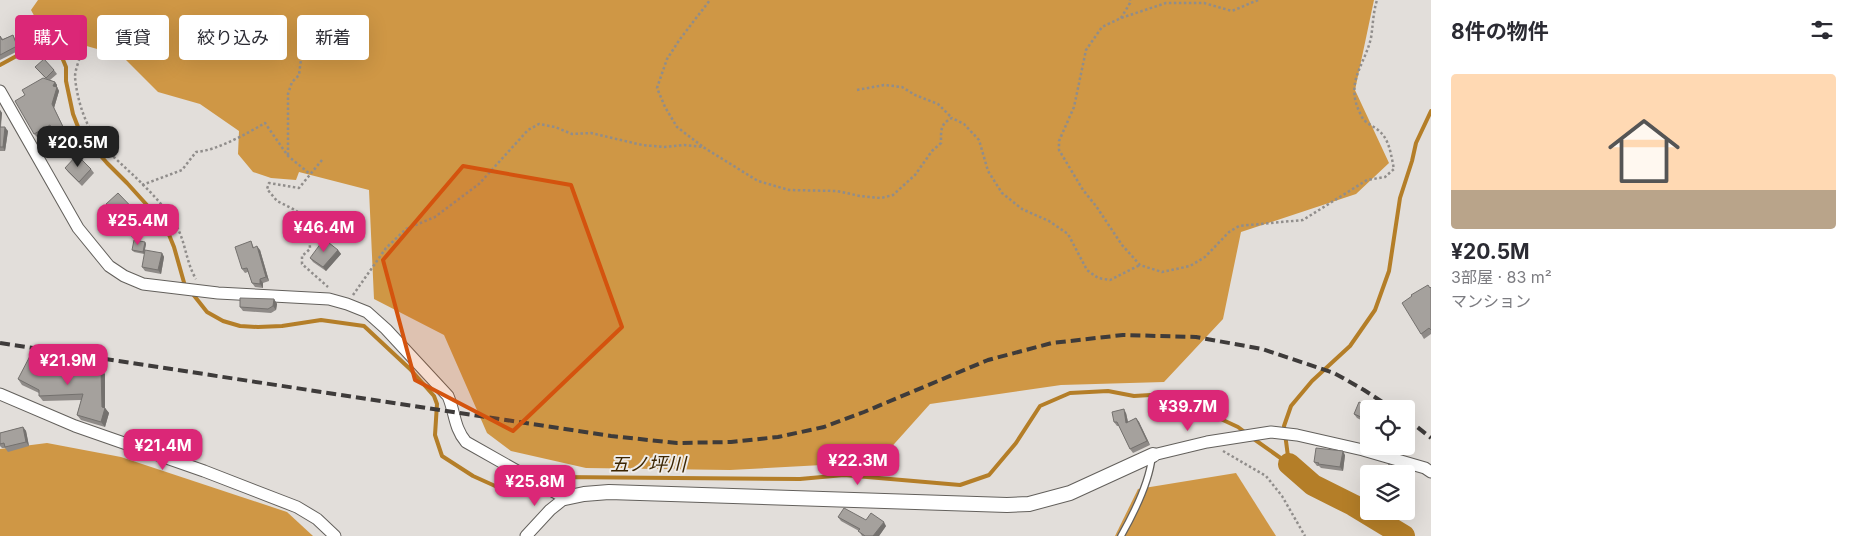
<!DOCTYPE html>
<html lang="ja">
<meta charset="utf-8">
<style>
body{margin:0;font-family:Inter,"Noto Sans JP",sans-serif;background:#f7f7f7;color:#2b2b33;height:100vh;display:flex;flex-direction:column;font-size:19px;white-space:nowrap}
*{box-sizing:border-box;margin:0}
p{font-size:16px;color:#7c7c81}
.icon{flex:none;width:28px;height:28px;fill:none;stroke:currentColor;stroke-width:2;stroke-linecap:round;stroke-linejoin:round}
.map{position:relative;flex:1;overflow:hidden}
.drawer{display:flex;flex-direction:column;background:#fff;width:425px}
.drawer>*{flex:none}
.banner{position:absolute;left:15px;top:15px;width:475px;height:45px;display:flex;gap:10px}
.fabs{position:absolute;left:1360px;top:400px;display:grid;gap:10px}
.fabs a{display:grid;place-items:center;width:55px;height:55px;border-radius:5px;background:#fff;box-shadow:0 5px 20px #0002;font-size:25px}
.price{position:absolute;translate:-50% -42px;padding:0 11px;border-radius:10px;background:#db2777;color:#fff;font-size:16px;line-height:32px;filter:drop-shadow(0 1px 2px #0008)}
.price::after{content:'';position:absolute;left:50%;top:30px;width:15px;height:11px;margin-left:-8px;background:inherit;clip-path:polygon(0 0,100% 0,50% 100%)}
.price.selected{background:#222;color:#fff}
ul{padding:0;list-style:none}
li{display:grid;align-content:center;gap:10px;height:265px;padding:0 20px}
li+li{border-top:1px solid #e1e1e2}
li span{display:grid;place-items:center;height:155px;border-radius:5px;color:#555}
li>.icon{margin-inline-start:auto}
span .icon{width:90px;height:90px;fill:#fffc;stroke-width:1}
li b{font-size:21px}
h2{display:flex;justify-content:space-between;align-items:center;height:60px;padding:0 20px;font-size:21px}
.chip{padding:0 18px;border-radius:5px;background:#fff;box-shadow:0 5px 20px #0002;font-size:18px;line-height:45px}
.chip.selected{background:#db2777;color:#fff}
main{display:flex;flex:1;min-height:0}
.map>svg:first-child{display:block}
</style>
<main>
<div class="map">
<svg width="1431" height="536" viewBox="0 0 1431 536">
<rect width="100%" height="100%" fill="#e2deda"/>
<g fill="#cf9745">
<polygon points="38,0 1374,0 1355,90 1389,163 1356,194 1241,232 1223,319 1164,382 1061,385 930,404 878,462 730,470 586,468 511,451 487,433 444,335 374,299 369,190 299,172 296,180 271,178 253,172 238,154 239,131 200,104 158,92 122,56 44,34 31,10"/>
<polygon points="47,443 121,457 287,512 313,536 0,536 0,449"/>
<polygon points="1236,473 1276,536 1115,536 1138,489"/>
</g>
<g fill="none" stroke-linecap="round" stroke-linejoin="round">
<g stroke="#b47e28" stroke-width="4">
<polyline points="0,65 22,53 39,47 51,48 61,55 66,67 66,81 73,114 80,132 107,163 127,183 165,225 174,247 185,286"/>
<polyline points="192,293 207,312 223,321 240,326 258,327 282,326 321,320 364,326 410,369 434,396 437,404 435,435 442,456 473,476 504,490 526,492 558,477 800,479 844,475 960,485 989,475 1016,443 1040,406 1070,393 1108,391 1134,396 1167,394 1238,427 1246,433"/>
<polyline points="1251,437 1289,464"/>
<polyline points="1289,464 1284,426 1291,406 1312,381 1350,346 1375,310 1389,271 1400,198 1412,161 1416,143 1431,111"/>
</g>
<polyline stroke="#b47e28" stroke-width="22" points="1289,464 1313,485 1353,505 1404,536"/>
<g stroke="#63605c" stroke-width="8">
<path id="service" d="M1121 536C1134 513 1149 484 1152 457"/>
</g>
<g stroke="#63605c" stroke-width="13">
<g id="minor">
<path d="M0 91 78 228 109 266 124 276 143 284 218 293 329 299 347 304 367 312 386 329 448 396C455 412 454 428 466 442L565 498 550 510 526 536"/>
<polyline points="0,394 75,426 204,471 297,507 317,519 335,536"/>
<polyline points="1153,455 1207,442 1271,432 1297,435 1363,450 1425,468 1431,472"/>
</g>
</g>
<g stroke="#63605c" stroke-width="16">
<polyline id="tertiary" points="565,498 584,494 609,492 1007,505 1029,504 1070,493 1153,455"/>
</g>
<g stroke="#908d8b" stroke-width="2.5" stroke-dasharray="2.5 2.5" stroke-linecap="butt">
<path d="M1258 0 1232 11 1204 3H1166L1121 18 1102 27 1086 50 1074 107 1059 141V150L1083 190 1096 206 1122 245 1140 265 1146 267 1162 272 1190 266 1205 257 1229 232 1239 226 1303 220 1367 180 1385 177 1394 169C1391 156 1390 139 1378 130 1372 125 1364 123 1361 115 1344 83 1364 67 1371 38 1373 25 1373 13 1377 0"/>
<polyline points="1121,18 1130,3 1130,0"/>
<path d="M81 54C79 61 75 70 75 77 77 100 85 124 98 142 123 167 164 199 179 231 186 247 187 264 196 279"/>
<polyline points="857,90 884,85 902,87 915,95 938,104 952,118"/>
<polyline points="702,146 677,127 665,107 657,88 667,59 680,39 710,0"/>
<polyline points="288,155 288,94 292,82 299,75 301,59 310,36"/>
<polyline points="322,160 299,188 269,183 267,189 277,201 295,210 305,217 309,226 310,249 302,256 302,264 328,287"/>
<path d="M142 185 182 170 196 152C218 150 246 134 265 123L288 156 310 174"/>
<path d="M353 295 386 248 406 229 435 217 479 184 528 130 539 124 555 127 572 134 591 133 642 145 664 147 684 145 703 147 758 181 789 190 837 191 860 196 881 198 893 195 915 175 932 151 941 143C941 130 940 124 952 118L964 124 979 140 988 171 1002 193 1022 209 1049 221 1068 234 1087 270 1098 278 1110 280 1140 265"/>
<polyline points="1223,451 1266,476 1282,496 1305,536"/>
</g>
<use href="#service" stroke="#fff" stroke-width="5.5"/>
<use href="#minor" stroke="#fff" stroke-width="11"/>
<use href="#tertiary" stroke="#fff" stroke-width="14"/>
<g stroke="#3e3b3a" stroke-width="4" stroke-dasharray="10 5" stroke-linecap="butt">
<polyline points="0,343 611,436 677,443 731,442 778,437 824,427 864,412 988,360 1052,343 1123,335 1196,337 1262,349 1334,373 1364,390 1393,409"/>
<polyline points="1406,418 1431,438"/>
</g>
</g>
<g fill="#8e8a87">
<polygon points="13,35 15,39 20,50 0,60 0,36 3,39"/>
<polygon points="35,67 54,70 57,74 50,80 55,82 57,85 57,87 59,91 54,108 69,139 60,144 52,130 37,137 34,134 25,95 46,79"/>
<polygon points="0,110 2,113 1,127 8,131 5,151 0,151"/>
<polygon points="65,168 91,169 94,173 82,186 68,172"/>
<polygon points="106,204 145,221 148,225 133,238 120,226 117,220 118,218"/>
<polygon points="251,241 254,248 260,250 269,281 263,283 263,288 255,287 252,283 248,272 245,273 242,269"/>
<polygon points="145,242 146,244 144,254 134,252 132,250"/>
<polygon points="338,250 341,254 326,271 313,262 310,258"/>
<polygon points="162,253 164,257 161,274 145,271 142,267"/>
<polygon points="1431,287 1431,334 1424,339 1421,334 1430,288"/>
<polygon points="274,299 277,304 276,310 271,313 243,311 240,307"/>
<polygon points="43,363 47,368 46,370 105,374 105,408 109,413 105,427 81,420 77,415 81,400 43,401 39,396 39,393 22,385 18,379"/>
<polygon points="1369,409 1369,444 1367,443 1364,439 1365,436 1363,433 1367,423 1357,418 1354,414"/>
<polygon points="1126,413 1128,422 1136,418 1139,422 1150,445 1133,453 1130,449 1119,426 1117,426 1114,422"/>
<polygon points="23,427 26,431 29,446 8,452 5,448 2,448 0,446 0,433"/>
<polygon points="1345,455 1343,471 1321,468 1319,466 1317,466 1314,462"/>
<polygon points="838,517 866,520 886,526 879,536 862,536 859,531 841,521"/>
</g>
<g fill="#74716e">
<polygon points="55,82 57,85 57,87 59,91 54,108 69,139 67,135 52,104 53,86"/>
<polygon points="0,110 2,113 0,130"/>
<polygon points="5,127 8,131 5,151 3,147"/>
<polygon points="145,242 146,244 144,254 143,252"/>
<polygon points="257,246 260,250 269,281 266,277"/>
<polygon points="338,250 341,254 326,271 323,267"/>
<polygon points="162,253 164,257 161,274 158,270"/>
<polygon points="260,279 263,283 263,288 260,284"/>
<polygon points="274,299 277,304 276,310 273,306"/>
<polygon points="43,363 47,368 43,375 40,370"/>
<polygon points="101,368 105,374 105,408 109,413 105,427 101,422"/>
<polygon points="1124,409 1126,413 1129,427 1126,423"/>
<polygon points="1136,418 1139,422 1150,445 1147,441"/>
<polygon points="23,427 26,431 29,446 26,442"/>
<polygon points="1343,451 1345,455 1343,471 1340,467"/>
<polygon points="884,522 886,526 879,536 873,536"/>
</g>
<g fill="#a5a19d" stroke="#74716e">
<polygon points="13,35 17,46 0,55 0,36 2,40"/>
<polygon points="44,59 54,70 46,78 35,67"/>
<polygon points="43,78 55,82 53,86 57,87 52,104 67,135 58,140 50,125 34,134 15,101 25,95 22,90"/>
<polygon points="0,127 5,127 3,147 0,147"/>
<polygon points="77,155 91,169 79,182 65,168"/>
<polygon points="118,193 145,221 130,234 118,222 117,220 119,218 106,204"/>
<polygon points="324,239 338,250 323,267 310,258"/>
<polygon points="134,240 145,242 143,252 132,250"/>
<polygon points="251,241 253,248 257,246 266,277 260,279 260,284 252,283 247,268 242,269 235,247"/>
<polygon points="145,250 162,253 158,270 142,267"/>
<polygon points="1428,285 1430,288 1431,287 1431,330 1429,328 1421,334 1402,303 1412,296 1411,295"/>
<polygon points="240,298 274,299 273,306 268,309 240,307"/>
<polygon points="30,356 43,363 40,370 101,368 102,407 105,408 101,422 77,415 83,394 39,396 39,390 18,379"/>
<polygon points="1359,402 1374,409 1369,409 1369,440 1364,439 1366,434 1363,433 1368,420 1354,414"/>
<polygon points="1124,409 1126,423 1136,418 1147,441 1130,449 1117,422 1114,422 1112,412"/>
<polygon points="23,427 26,442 5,447 4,443 0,444 0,433"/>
<polygon points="1316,448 1343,451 1340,467 1318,464 1319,463 1314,462"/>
<polygon points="1389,464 1405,472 1404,474 1385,474"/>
<polygon points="844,508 866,520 871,513 884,522 873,536 865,536 858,531 860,529 838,517"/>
</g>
<path fill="#d4530e" fill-opacity="0.2" stroke="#d4530e" stroke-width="4" stroke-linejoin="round" d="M463 166 571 185 622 327 513 431 415 380 383 260Z"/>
<g text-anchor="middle" stroke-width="4" stroke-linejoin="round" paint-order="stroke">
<g font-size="19" font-style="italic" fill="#3c2501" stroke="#efebe7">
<text x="648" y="471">五ノ坪川</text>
</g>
</g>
</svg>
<div class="fabs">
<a><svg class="icon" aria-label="locate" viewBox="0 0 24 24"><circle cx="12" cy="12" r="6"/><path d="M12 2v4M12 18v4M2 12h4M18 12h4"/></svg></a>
<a><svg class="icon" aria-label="layers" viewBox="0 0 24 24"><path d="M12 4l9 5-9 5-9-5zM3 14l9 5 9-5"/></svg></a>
</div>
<b class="price selected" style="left:78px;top:168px">¥20.5M</b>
<b class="price" style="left:138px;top:246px">¥25.4M</b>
<b class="price" style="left:324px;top:253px">¥46.4M</b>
<b class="price" style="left:68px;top:386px">¥21.9M</b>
<b class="price" style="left:1188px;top:432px">¥39.7M</b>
<b class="price" style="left:163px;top:471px">¥21.4M</b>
<b class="price" style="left:858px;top:486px">¥22.3M</b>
<b class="price" style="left:535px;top:507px">¥25.8M</b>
<div class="banner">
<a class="chip selected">購入</a>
<a class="chip">賃貸</a>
<a class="chip">絞り込み</a>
<a class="chip">新着</a>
</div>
</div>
<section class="drawer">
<h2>8件の物件<svg class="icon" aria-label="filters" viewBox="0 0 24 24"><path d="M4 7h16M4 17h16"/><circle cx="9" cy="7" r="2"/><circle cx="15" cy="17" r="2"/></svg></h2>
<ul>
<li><span style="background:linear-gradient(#ffd9b3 75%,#b9a48a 0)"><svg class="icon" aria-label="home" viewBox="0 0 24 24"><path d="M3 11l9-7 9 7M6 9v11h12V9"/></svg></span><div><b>¥20.5M</b><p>3部屋 · 83 m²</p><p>マンション</p></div></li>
</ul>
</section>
</main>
